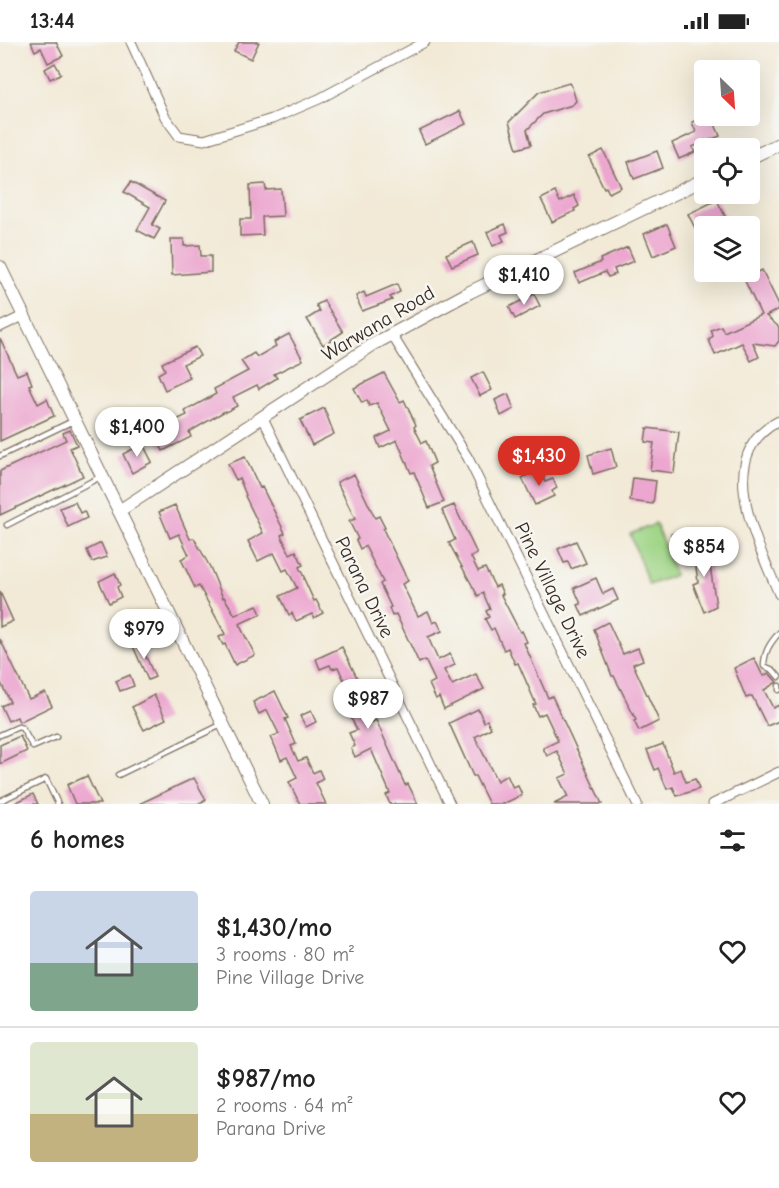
<!DOCTYPE html>
<meta charset="utf-8">
<style>
body{margin:0;font-family:"Comic Neue",sans-serif;background:#f6f6f6;color:#222;height:100vh;display:flex;flex-direction:column;font-size:22px;white-space:nowrap}
*{box-sizing:border-box;margin:0}
p{font-size:20px;color:#767676}
.icon{flex:none;width:33px;height:33px;fill:none;stroke:currentColor;stroke-width:2;stroke-linecap:round;stroke-linejoin:round}
.map{position:relative;height:762px;overflow:hidden}
.panel{display:flex;flex-direction:column;background:#fff;flex:1}
.panel>*{flex:none}
.needle{width:39px;rotate:155deg}
.buttons{position:absolute;left:694px;top:18px;display:grid;gap:12px}
.buttons a{display:grid;place-items:center;width:66px;height:66px;border-radius:6px;background:#fff;box-shadow:0 6px 24px #0002;font-size:30px}
.price{position:absolute;translate:-50% -51px;padding:0 14px;border-radius:21px;background:#fff;color:#222;font-size:20px;line-height:39px;filter:drop-shadow(0 2px 3px #0008)}
.price::after{content:'';position:absolute;left:50%;top:36px;width:18px;height:14px;margin-left:-9px;background:inherit;clip-path:polygon(0 0,100% 0,50% 100%)}
.price.current{background:#d93025;color:#fff}
ul{padding:0;list-style:none}
li{display:flex;align-items:center;gap:18px;height:150px;padding:0 30px}
li+li{border-top:2px solid #e0e0e0}
li span{display:grid;place-items:center;flex:none;width:168px;height:120px;border-radius:6px;color:#555}
li>.icon{margin-inline-start:auto}
span .icon{width:72px;height:72px;fill:#fffc;stroke-width:1}
li b{font-size:26px}
h2{display:flex;justify-content:space-between;align-items:center;height:72px;padding:0 30px;font-size:26px}
.status{display:flex;justify-content:space-between;align-items:center;height:42px;padding:0 30px;background:#fff;direction:ltr}
.status svg{height:16px;fill:currentColor}
.map>svg:first-child{display:block}
</style>
<div class="status"><b>13:44</b><svg viewBox="0 0 49 12"><path d="M0 12V9h3v3zM5 12V6h3v6zM10 12V3h3v9zM15 12V0h3v12zM26 1h20v11H26zM47 4h2v5h-2z"/></svg></div>
<div class="map">
<svg width="779" height="762" viewBox="0 0 779 762">
<rect width="100%" height="100%" fill="#f6f6f2"/>
<filter id="ink" filterUnits="userSpaceOnUse"><feTurbulence type="fractalNoise" baseFrequency=".0167" numOctaves="2"/><feDisplacementMap in="SourceGraphic" scale="12" xChannelSelector="R" yChannelSelector="G"/><feConvolveMatrix kernelMatrix="1 2 1 2 8 2 1 2 1" color-interpolation-filters="sRGB"/></filter>
<filter id="wash" filterUnits="userSpaceOnUse"><feTurbulence type="fractalNoise" baseFrequency=".008" numOctaves="4" result="noise"/><feDisplacementMap in="SourceGraphic" scale="24" xChannelSelector="R" yChannelSelector="G"/><feGaussianBlur stdDeviation="1.35" result="paint"/><feColorMatrix in="noise" values="0 0 0 0 0 0 0 0 0 0 0 0 0 0 0 0 0 1.4 0 .05"/><feComposite in="paint" operator="in"/></filter>
<g filter="url(#wash)">
<rect width="100%" height="100%" fill="#f2ead7"/>
<polygon fill="#9ed485" stroke="#6c7f52" stroke-width="1.5" points="656,482 675,533 649,543 630,492"/>
<polygon fill="#6ea3db" stroke="#54667c" stroke-width="1.5" points="688,503 689,509 692,509 693,516 689,516 690,522 680,523 678,504"/>
<g id="blocks">
<g fill="#eca6cf">
<polygon points="31,0 56,0 63,14 48,21 41,6 35,9"/>
<polygon points="239,0 259,0 251,17 234,9"/>
<polygon points="55,21 61,32 50,37 45,27"/>
<polygon points="569,41 572,45 576,59 572,63 543,72 527,88 531,103 517,107 509,80 539,50"/>
<polygon points="460,69 466,82 425,102 419,89"/>
<polygon points="712,75 720,94 692,105 695,110 679,117 672,101 696,90 692,80 700,76 701,79"/>
<polygon points="603,108 621,145 609,151 606,145 604,146 589,115"/>
<polygon points="657,109 663,126 634,137 628,120"/>
<polygon points="131,140 165,159 152,183 160,187 154,197 137,188 150,165 124,150"/>
<polygon points="265,142 266,148 281,147 283,174 262,175 263,193 240,194 240,177 251,177 250,143"/>
<polygon points="555,150 560,160 574,153 579,164 574,167 575,169 552,180 541,157"/>
<polygon points="717,158 725,174 696,188 688,172"/>
<polygon points="505,182 508,190 501,193 504,199 493,204 487,190"/>
<polygon points="667,182 676,204 653,214 644,192"/>
<polygon points="171,197 184,197 184,204 200,203 201,214 211,214 211,230 172,233"/>
<polygon points="473,200 478,213 452,224 446,212"/>
<polygon points="628,205 634,219 614,227 616,232 608,235 605,230 579,241 575,231 601,220 600,217"/>
<polygon points="762,228 779,263 779,267 766,274 779,285 779,299 775,304 753,301 759,315 751,319 742,301 715,313 709,298 713,294 711,288 721,284 724,290 761,273 744,237"/>
<polygon points="397,242 400,250 390,255 392,258 362,269 356,254 364,250 366,255"/>
<polygon points="534,252 540,264 515,277 509,265"/>
<polygon points="324,259 343,290 323,303 307,277 320,269 316,263"/>
<polygon points="289,292 303,318 274,332 277,336 259,347 257,343 233,355 237,364 226,370 225,369 189,390 191,395 163,409 156,395 171,388 168,382 187,373 185,369 216,352 214,347 248,329 241,319 254,311 257,315 276,304 274,300"/>
<polygon points="0,296 17,333 27,329 32,342 29,343 38,362 47,357 54,374 0,399"/>
<polygon points="195,305 200,314 183,322 190,336 165,348 158,332 165,328 162,321"/>
<polygon points="483,330 492,348 480,354 471,336"/>
<polygon points="384,331 400,360 404,358 416,383 414,385 422,401 426,399 435,421 429,424 444,460 429,466 414,430 411,431 397,398 380,406 376,396 391,389 377,361 369,364 367,358 362,361 354,346"/>
<polygon points="508,352 514,367 501,374 495,358"/>
<polygon points="324,366 334,392 312,403 300,378"/>
<polygon points="647,386 679,390 674,431 650,428 654,401 645,400"/>
<polygon points="70,388 77,403 70,406 83,434 0,473 0,429 66,398 63,391"/>
<polygon points="143,402 152,420 132,431 123,412"/>
<polygon points="611,406 616,425 593,432 588,413"/>
<polygon points="245,415 260,446 262,445 285,491 281,493 290,512 296,509 303,523 299,525 305,537 304,537 314,559 316,558 323,571 314,576 312,572 296,579 292,571 289,573 280,554 297,546 287,527 283,529 274,511 258,519 248,499 263,491 245,454 246,453 239,436 236,438 228,422"/>
<polygon points="539,427 545,440 553,437 557,446 552,449 554,454 535,463 522,436"/>
<polygon points="354,432 375,476 379,474 385,486 383,487 408,539 402,542 418,574 428,569 433,581 437,579 442,589 428,595 438,618 450,612 455,623 444,628 452,643 476,632 484,647 444,667 439,655 436,657 429,642 435,639 425,618 419,621 396,572 392,574 389,566 391,565 380,542 383,540 365,504 360,507 356,498 358,497 349,479 355,477 337,440"/>
<polygon points="633,436 656,439 653,462 630,459"/>
<polygon points="75,460 80,471 84,469 87,476 68,485 60,466"/>
<polygon points="175,463 190,497 194,496 210,525 223,556 224,555 235,573 257,563 261,572 239,582 255,613 235,623 225,602 223,603 219,595 225,592 199,544 195,546 181,517 189,513 179,492 170,496 159,470"/>
<polygon points="454,463 477,512 471,515 478,529 485,526 495,545 499,543 503,552 501,553 520,590 522,589 527,600 524,601 548,656 552,654 602,762 554,762 568,755 559,736 568,732 557,709 547,714 543,706 558,699 545,671 538,674 533,663 536,662 518,621 515,622 508,606 504,608 494,586 491,588 485,577 489,575 486,569 490,567 483,551 478,554 449,501 455,498 442,468"/>
<polygon points="693,488 694,501 672,503 671,492"/>
<polygon points="576,499 586,521 571,527 568,520 564,521 558,507"/>
<polygon points="101,501 107,515 92,520 87,508"/>
<polygon points="707,503 716,564 704,570 693,542 698,540 693,504"/>
<polygon points="115,531 120,543 117,545 121,555 109,561 99,539"/>
<polygon points="596,536 603,552 613,547 618,558 583,574 578,563 581,562 574,546"/>
<polygon points="0,550 13,579 0,585"/>
<polygon points="608,580 623,612 638,606 643,618 633,622 659,679 639,689 634,679 636,678 614,634 612,634 594,587"/>
<polygon points="0,597 29,657 45,650 52,664 19,680 17,675 8,679 1,664 10,660 0,639"/>
<polygon points="139,599 155,635 148,638 132,602"/>
<polygon points="342,605 364,650 358,653 371,681 376,678 405,743 408,742 418,762 390,762 386,753 390,751 371,707 355,715 351,706 355,704 349,691 357,688 339,651 348,647 338,625 332,627 330,623 320,627 316,617"/>
<polygon points="754,616 763,634 769,631 777,640 764,648 773,666 779,663 779,679 767,684 752,654 746,656 734,626"/>
<polygon points="130,633 134,644 120,649 116,639"/>
<polygon points="275,649 288,676 285,677 296,702 291,704 298,719 306,716 313,731 319,728 323,737 316,741 326,762 300,762 289,740 297,736 287,715 281,718 271,695 279,692 267,668 259,672 253,660"/>
<polygon points="154,653 166,677 144,688 132,665"/>
<polygon points="478,667 484,680 487,678 491,686 475,695 497,739 507,733 513,746 518,744 522,753 503,762 489,762 475,734 473,734 449,681"/>
<polygon points="311,669 316,680 306,685 300,674"/>
<polygon points="20,694 27,709 0,722 0,703"/>
<polygon points="663,702 674,730 681,727 686,740 695,737 699,747 677,754 673,745 667,747 658,726 655,728 647,708"/>
<polygon points="87,734 100,762 75,762 67,743"/>
<polygon points="194,736 206,758 197,762 139,762"/>
<polygon points="33,752 38,762 13,762"/>
</g>
</g>
</g>
<g filter="url(#ink)">
<use href="#blocks" fill-opacity="0" stroke="#7b6d5f" stroke-width="1.5"/>
<g fill="none" stroke-linecap="round" stroke-linejoin="round">
<g stroke="#7b6d5f" stroke-width="7">
<g id="service">
<polyline points="0,414 75,378"/>
<polyline points="7,483 102,434"/>
<path d="M779 591C770 601 764 610 764 624L773 628 779 635"/>
<polyline points="779,644 779,648"/>
<polyline points="0,693 18,685 22,686 33,705 56,695"/>
<polyline points="118,733 221,683"/>
<polyline points="0,759 46,737 58,762"/>
</g>
</g>
<g stroke="#7b6d5f" stroke-width="11">
<g id="minor">
<polyline points="131,0 165,75 179,94 204,98 272,77 319,57 425,0"/>
<polyline points="0,285 23,274"/>
<polyline points="392,293 468,416 637,762"/>
<polyline points="263,376 450,762"/>
<path d="M779 379C711 413 758 502 779 552"/>
<polyline points="713,762 779,730"/>
</g>
</g>
<g stroke="#7b6d5f" stroke-width="14">
<g id="tertiary">
<polyline points="750,116 779,102"/>
<polyline points="0,225 262,762"/>
<polyline points="119,469 374,302 470,250 705,137"/>
</g>
</g>
<use href="#service" stroke="#fff" stroke-width="4.5"/>
<use href="#minor" stroke="#fff" stroke-width="9"/>
<use href="#tertiary" stroke="#fff" stroke-width="12"/>
</g>
</g>
<g text-anchor="middle" stroke-width="5" stroke-linejoin="round" paint-order="stroke">
<g font-size="20" fill="#3b2a1e" stroke="#f6f6f2">
<text transform="translate(378 281) rotate(-31)" y="7">Warwana Road</text>
<text transform="translate(365 545) rotate(64)" y="7">Parana Drive</text>
<text transform="translate(553 548) rotate(64)" y="7">Pine Village Drive</text>
</g>
</g>
</svg>
<div class="buttons">
<a><svg class="needle" viewBox="-14 -14 28 28"><path d="M0-13l5 13h-10z" fill="#e53935"/><path d="M0 13l5-13h-10z" fill="#767676"/></svg></a>
<a><svg class="icon" aria-label="locate" viewBox="0 0 24 24"><circle cx="12" cy="12" r="6"/><path d="M12 2v4M12 18v4M2 12h4M18 12h4"/></svg></a>
<a><svg class="icon" aria-label="layers" viewBox="0 0 24 24"><path d="M12 4l9 5-9 5-9-5zM3 14l9 5 9-5"/></svg></a>
</div>
<b class="price" style="left:524px;top:264px">$1,410</b>
<b class="price" style="left:137px;top:416px">$1,400</b>
<b class="price current" style="left:539px;top:445px">$1,430</b>
<b class="price" style="left:704px;top:536px">$854</b>
<b class="price" style="left:144px;top:618px">$979</b>
<b class="price" style="left:368px;top:688px">$987</b>
</div>
<section class="panel">
<h2>6 homes<svg class="icon" aria-label="filters" viewBox="0 0 24 24"><path d="M4 7h16M4 17h16"/><circle cx="9" cy="7" r="2"/><circle cx="15" cy="17" r="2"/></svg></h2>
<ul>
<li><span style="background:linear-gradient(#c9d6e8 60%,#7fa58c 0)"><svg class="icon" aria-label="home" viewBox="0 0 24 24"><path d="M3 11l9-7 9 7M6 9v11h12V9"/></svg></span><div><b>$1,430/mo</b><p>3 rooms · 80 m²</p><p>Pine Village Drive</p></div><svg class="icon" aria-label="heart" viewBox="0 0 24 24"><path d="M12 20l-8-8c-3-5 5-10 8-4 3-6 11-1 8 4z"/></svg></li>
<li><span style="background:linear-gradient(#dfe7d0 60%,#c2b280 0)"><svg class="icon" aria-label="home" viewBox="0 0 24 24"><path d="M3 11l9-7 9 7M6 9v11h12V9"/></svg></span><div><b>$987/mo</b><p>2 rooms · 64 m²</p><p>Parana Drive</p></div><svg class="icon" aria-label="heart" viewBox="0 0 24 24"><path d="M12 20l-8-8c-3-5 5-10 8-4 3-6 11-1 8 4z"/></svg></li>
</ul>
</section>
